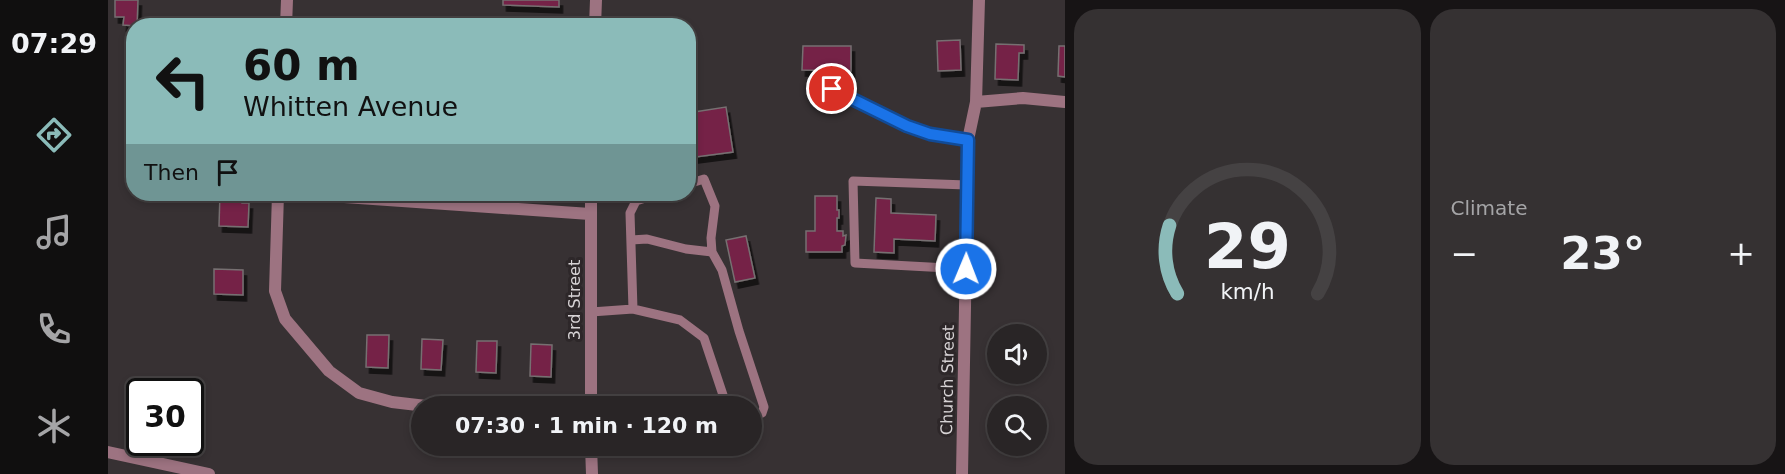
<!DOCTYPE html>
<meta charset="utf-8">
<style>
:root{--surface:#292526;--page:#353132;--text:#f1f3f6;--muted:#a5a5a7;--line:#454243;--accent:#8bbbb9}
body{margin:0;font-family:"DejaVu Sans",sans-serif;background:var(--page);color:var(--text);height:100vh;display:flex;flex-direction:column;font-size:22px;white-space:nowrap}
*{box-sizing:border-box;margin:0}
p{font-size:20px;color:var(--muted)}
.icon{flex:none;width:33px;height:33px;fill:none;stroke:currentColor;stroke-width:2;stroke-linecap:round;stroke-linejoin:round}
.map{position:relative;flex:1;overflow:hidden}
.sheet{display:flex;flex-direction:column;gap:9px;padding:9px;background:#171415;width:720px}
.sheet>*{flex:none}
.hud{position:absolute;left:18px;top:18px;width:570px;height:183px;border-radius:24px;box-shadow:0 3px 9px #0003,0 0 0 2px var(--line);background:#8bbbb9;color:#111;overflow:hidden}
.controls{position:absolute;left:879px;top:324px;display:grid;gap:12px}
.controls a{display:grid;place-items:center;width:60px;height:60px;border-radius:50%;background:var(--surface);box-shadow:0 3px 9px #0003,0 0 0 2px var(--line);font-size:30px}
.speed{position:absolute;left:18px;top:378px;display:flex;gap:12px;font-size:30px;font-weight:700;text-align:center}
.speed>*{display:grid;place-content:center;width:78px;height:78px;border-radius:50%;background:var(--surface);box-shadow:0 3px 9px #0003,0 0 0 2px var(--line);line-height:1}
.speed .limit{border:3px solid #111;border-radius:9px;background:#fff;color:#111}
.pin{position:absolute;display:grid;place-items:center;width:51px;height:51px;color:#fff;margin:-26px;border:3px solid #fff;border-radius:50%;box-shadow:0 2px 6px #0007}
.me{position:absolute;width:66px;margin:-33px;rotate:1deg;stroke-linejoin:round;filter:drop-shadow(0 0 4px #0008)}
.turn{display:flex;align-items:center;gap:21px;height:126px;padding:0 18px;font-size:27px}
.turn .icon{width:78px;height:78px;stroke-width:2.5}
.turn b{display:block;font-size:42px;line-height:51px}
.then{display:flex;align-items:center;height:57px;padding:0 18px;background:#0003;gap:12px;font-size:22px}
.big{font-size:45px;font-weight:800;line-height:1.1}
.sheet .card{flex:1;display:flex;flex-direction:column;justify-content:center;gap:9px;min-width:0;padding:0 21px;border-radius:24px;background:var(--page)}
.sheet .dial{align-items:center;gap:0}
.dial svg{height:156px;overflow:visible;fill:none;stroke:var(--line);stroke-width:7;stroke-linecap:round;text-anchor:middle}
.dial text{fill:var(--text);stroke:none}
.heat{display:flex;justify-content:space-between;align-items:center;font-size:33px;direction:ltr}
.sheet .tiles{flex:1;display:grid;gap:9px;grid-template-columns:repeat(2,1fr)}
.trip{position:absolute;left:303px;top:396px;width:351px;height:60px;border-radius:30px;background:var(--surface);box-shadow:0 3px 9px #0003,0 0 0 2px var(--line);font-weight:800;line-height:60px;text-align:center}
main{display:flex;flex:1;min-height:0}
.menu{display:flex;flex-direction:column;width:108px;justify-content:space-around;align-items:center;background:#100f0f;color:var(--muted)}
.menu .icon{width:42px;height:42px}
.menu .selected{color:var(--accent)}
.menu b{font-size:27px;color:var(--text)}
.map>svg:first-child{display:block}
.building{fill:#742046;stroke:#766f71;stroke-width:1.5;filter:url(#shadow)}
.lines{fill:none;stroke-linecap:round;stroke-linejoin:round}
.service{stroke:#9d7381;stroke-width:9}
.minor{stroke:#9d7381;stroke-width:12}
.tertiary{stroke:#9d7381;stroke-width:12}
.route-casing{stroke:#114b97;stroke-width:15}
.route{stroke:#1a73e8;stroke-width:10}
.labels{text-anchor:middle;stroke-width:6;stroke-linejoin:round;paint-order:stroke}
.street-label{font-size:16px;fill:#d7d3d5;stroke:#2d2729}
</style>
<main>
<nav class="menu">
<b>07:29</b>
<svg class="icon selected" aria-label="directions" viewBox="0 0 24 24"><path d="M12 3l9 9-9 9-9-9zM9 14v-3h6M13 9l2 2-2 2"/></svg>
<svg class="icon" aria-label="music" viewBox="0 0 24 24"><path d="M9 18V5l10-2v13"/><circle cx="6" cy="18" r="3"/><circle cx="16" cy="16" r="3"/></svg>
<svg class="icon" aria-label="phone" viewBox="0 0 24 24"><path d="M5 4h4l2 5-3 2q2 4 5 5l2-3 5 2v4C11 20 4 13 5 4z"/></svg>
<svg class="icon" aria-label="climate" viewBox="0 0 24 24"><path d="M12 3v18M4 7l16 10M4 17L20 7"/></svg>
</nav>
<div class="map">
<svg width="957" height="474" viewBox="0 0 957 474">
<defs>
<filter id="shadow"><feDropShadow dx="3.5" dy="6" stdDeviation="0" flood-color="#0009"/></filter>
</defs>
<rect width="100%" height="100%" fill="#373133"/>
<!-- building -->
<path class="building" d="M7,0H30L29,26L15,25L16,17H7Z
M395,0H451V7L395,5Z
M852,40L853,70L830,71L829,41Z
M888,44L916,45V53H911L910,80L887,79Z
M695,46H743V71L694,70Z
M951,46H957V77L950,76Z
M618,107L625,152L580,158V113Z
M112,194H134V203H141L140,227L111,226Z
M707,196H729V210H731V218H729V231H735V236L738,235L737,245L734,246V252H698V231H707Z
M768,198L783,199V213L828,215L827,241L786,239V253L766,252Z
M638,236L647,278L627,282L618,240Z
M106,269L135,270V295L106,294Z
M259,335H281L280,368L258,367Z
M314,339L335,340L333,370L313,369Z
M369,341H389L388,373L368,372Z
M423,344L444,345L443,377L422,376Z"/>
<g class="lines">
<!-- service -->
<path class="service" d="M580,184L596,179L607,206L603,238L604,252L614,270L631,331L656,407L654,413L644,419
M523,240L539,239L578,249L604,252
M858,269L747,263L745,181L859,185
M525,309L522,213L528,201L550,194
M483,312L525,309L572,320L596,338L617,401L622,406"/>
<!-- minor -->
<path class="minor" d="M178,26L179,0
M487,26L488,0
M724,89L799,126L822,134L860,140
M868,102L915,98L957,102
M170,194L167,291L177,319L221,371L251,393L284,402L318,406
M193,194L482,214
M483,194V406
M483,446L484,474
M854,474L860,140L868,102L871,0"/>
<!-- tertiary -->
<path class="tertiary" d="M0,452L101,474"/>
</g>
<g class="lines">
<defs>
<path id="route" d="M724,89L799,126L822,134L860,140L858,269"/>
</defs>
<!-- route casing -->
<use href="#route" class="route-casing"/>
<!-- route -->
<use href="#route" class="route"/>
</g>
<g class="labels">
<!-- street labels -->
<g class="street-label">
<text transform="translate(466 300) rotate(-90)" y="6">3rd Street</text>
<text transform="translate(839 380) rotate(-89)" y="6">Church Street</text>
</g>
</g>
</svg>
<div class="controls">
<a><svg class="icon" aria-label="sound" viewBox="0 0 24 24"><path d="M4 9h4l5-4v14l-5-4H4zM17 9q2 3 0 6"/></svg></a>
<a><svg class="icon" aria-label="search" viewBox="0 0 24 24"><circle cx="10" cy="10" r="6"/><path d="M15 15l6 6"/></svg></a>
</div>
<div class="speed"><div class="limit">30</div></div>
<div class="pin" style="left:724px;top:89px;background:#d93025"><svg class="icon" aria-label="arrive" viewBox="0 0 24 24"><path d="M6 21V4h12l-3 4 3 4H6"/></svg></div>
<svg class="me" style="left:858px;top:269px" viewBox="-20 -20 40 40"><circle r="17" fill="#1a73e8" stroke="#fff" stroke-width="3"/><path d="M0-11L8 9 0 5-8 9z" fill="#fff"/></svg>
<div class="trip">07:30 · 1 min · 120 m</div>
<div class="hud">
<div class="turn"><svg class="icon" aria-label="left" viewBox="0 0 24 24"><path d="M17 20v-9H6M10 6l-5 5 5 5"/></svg><div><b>60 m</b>Whitten Avenue</div></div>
<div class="then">Then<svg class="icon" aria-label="arrive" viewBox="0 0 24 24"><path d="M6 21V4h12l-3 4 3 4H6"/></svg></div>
</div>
</div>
<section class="sheet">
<div class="tiles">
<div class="card dial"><svg viewBox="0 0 100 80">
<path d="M14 69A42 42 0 1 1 86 69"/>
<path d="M14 69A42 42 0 0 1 10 34" stroke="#8bbbb9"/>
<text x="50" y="56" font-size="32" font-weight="700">29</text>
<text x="50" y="72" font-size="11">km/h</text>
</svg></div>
<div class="card"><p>Climate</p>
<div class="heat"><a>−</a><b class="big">23°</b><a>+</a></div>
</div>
</div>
</section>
</main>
